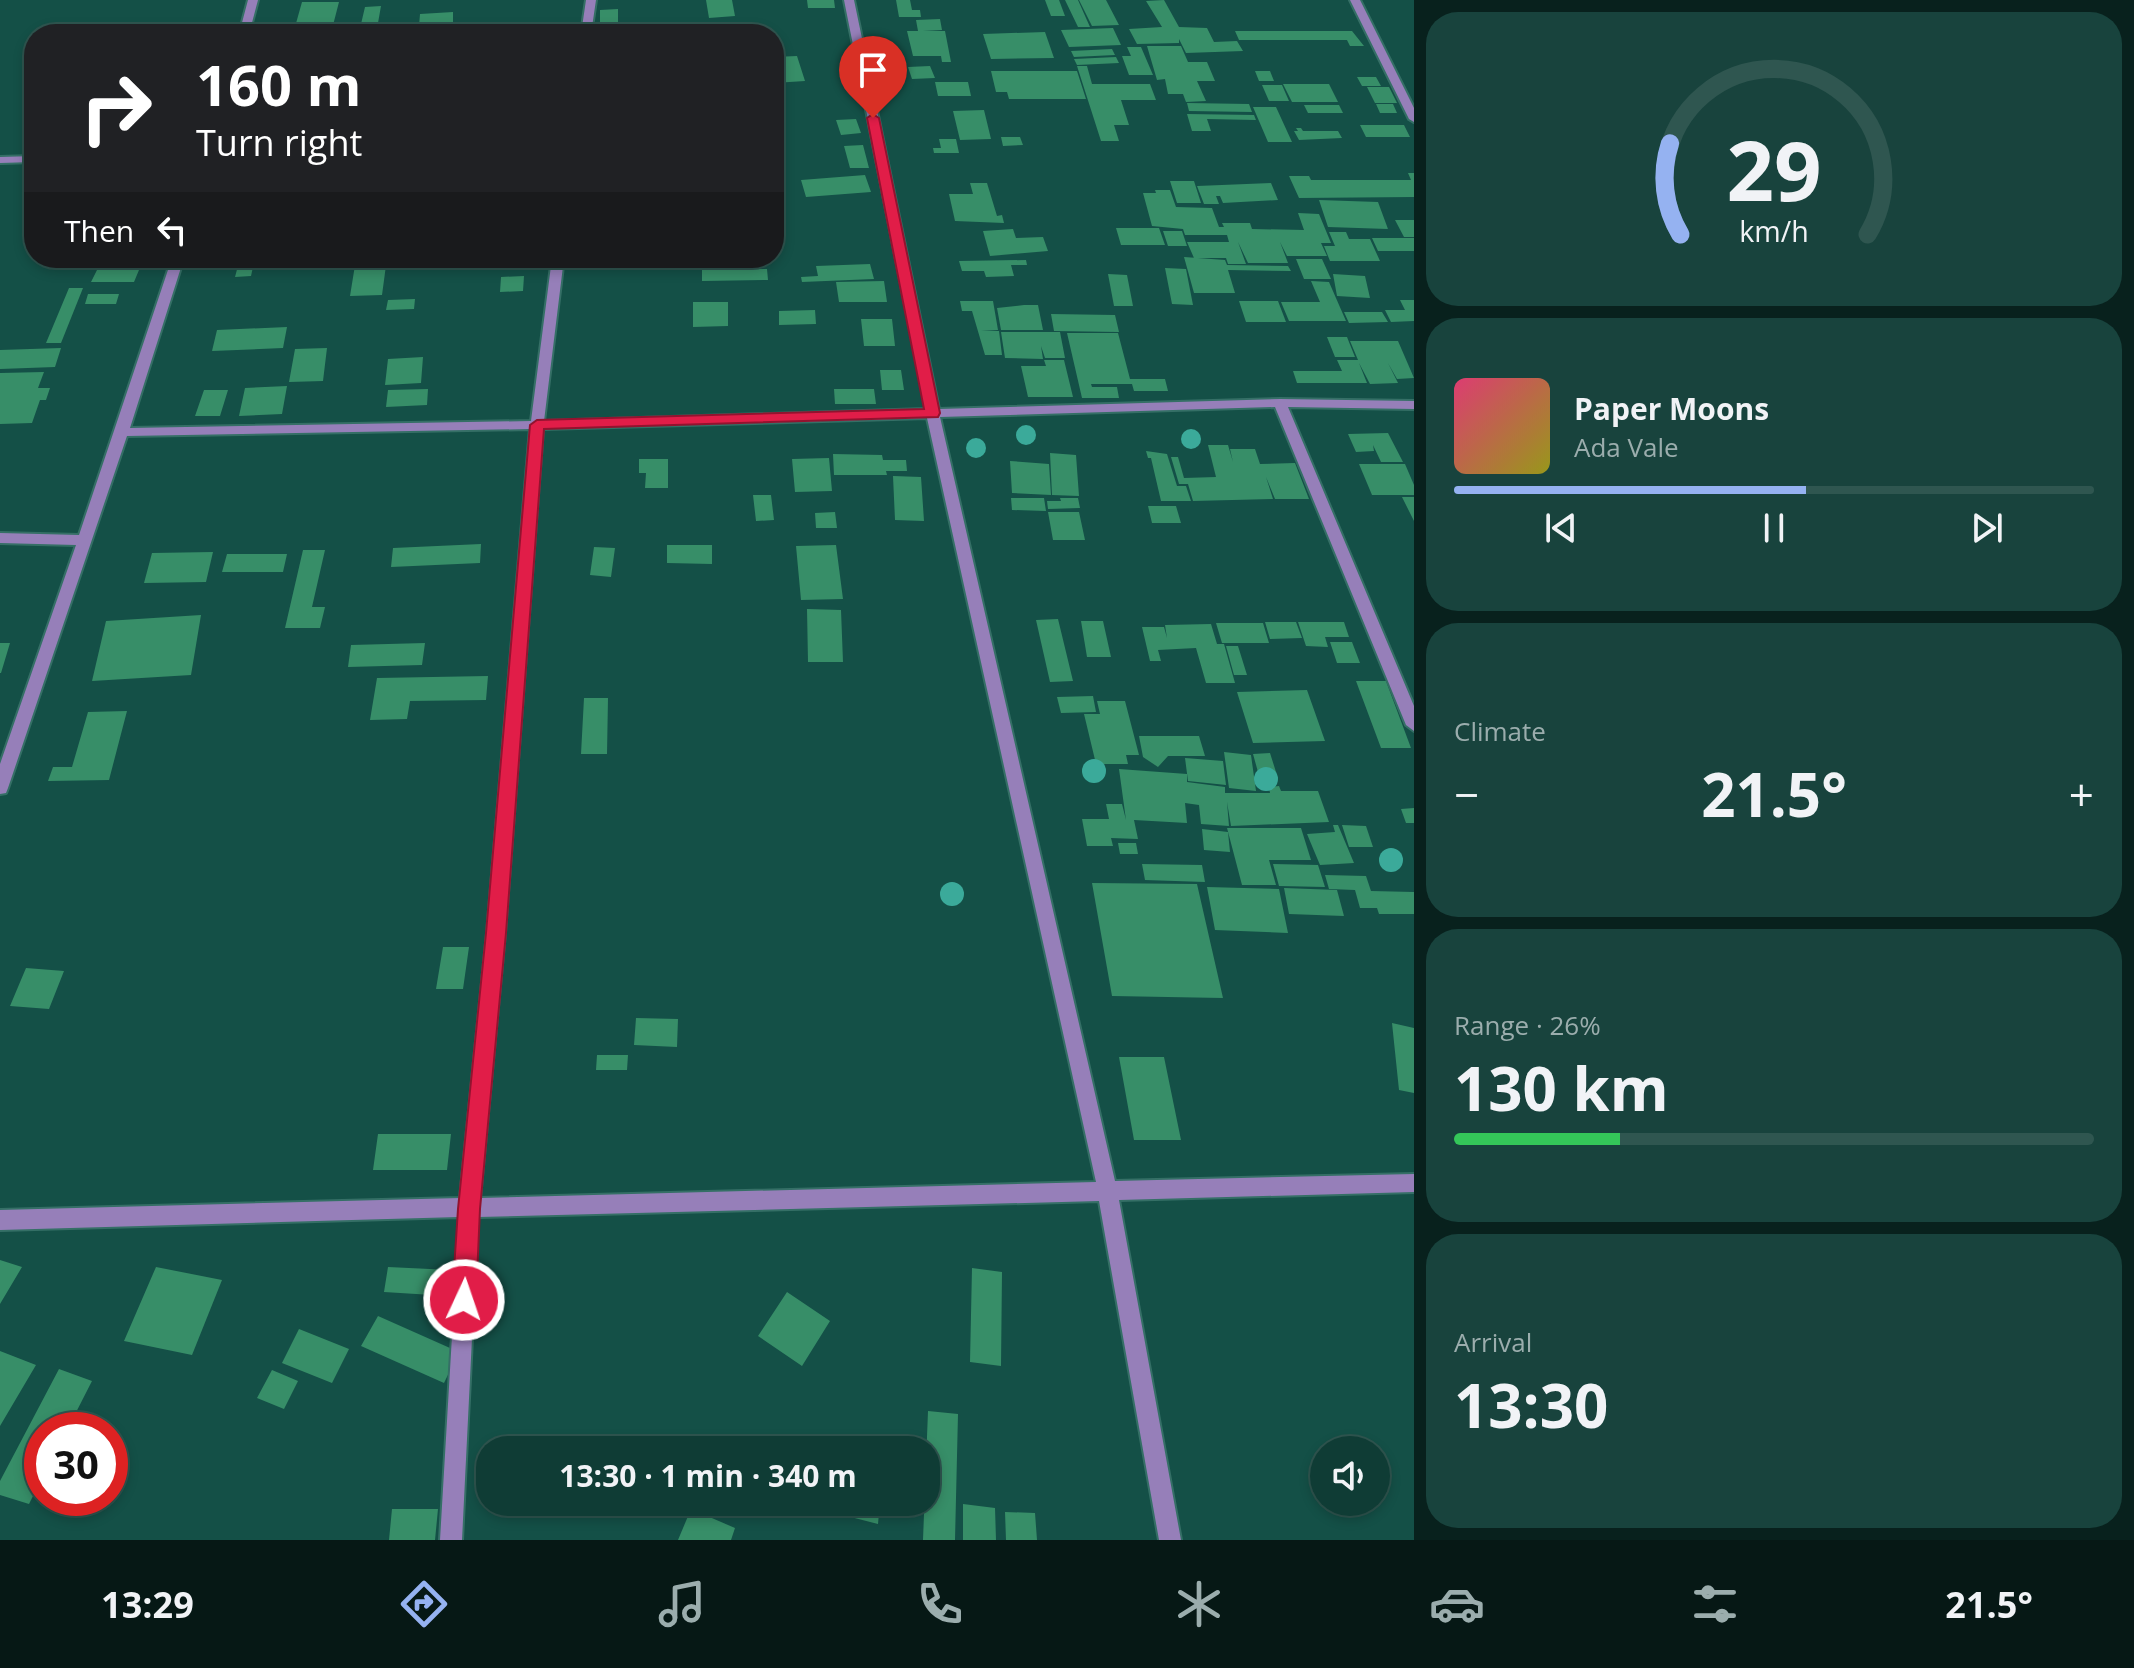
<!DOCTYPE html>
<meta charset="utf-8">
<style>
:root{--surface:#0f3c35;--page:#18433d;--text:#f1f3f6;--muted:#9badad;--line:#2f5650;--accent:#95b2f1}
body{margin:0;font-family:"Open Sans",sans-serif;background:var(--page);color:var(--text);height:100vh;display:flex;flex-direction:column;font-size:30px;white-space:nowrap}
*{box-sizing:border-box;margin:0}
p{font-size:26px;color:var(--muted)}
.icon{flex:none;width:44px;height:44px;fill:none;stroke:currentColor;stroke-width:2;stroke-linecap:round;stroke-linejoin:round}
.map{position:relative;flex:1;overflow:hidden}
.side{display:flex;flex-direction:column;gap:12px;padding:12px;background:#08211d;width:720px}
.side>*{flex:none}
.hud{position:absolute;left:24px;top:24px;width:760px;height:244px;border-radius:32px;box-shadow:0 4px 12px #0003,0 0 0 2px var(--line);background:#202124;color:#fff;overflow:hidden}
.fabs{position:absolute;left:1310px;top:1436px;display:grid;gap:16px}
.fabs a{display:grid;place-items:center;width:80px;height:80px;border-radius:50%;background:var(--surface);box-shadow:0 4px 12px #0003,0 0 0 2px var(--line);font-size:40px}
.speed{position:absolute;left:24px;top:1412px;display:flex;gap:16px;font-size:40px;font-weight:700;text-align:center}
.speed>*{display:grid;place-content:center;width:104px;height:104px;border-radius:50%;background:var(--surface);box-shadow:0 4px 12px #0003,0 0 0 2px var(--line);line-height:1}
.speed .limit{border:12px solid #d22;background:#fff;color:#111}
.pin{position:absolute;display:grid;place-items:center;width:68px;height:68px;color:#fff;margin:-82px -34px;border-radius:50% 50% 50% 0;rotate:-45deg;box-shadow:0 0 8px #0007}
.pin .icon{rotate:45deg}
.me{position:absolute;width:88px;margin:-44px;rotate:3deg;stroke-linejoin:round;filter:drop-shadow(0 0 6px #0008)}
.turn{display:flex;align-items:center;gap:28px;height:168px;padding:0 40px;font-size:36px}
.turn .icon{width:104px;height:104px;stroke-width:2.5}
.turn b{display:block;font-size:56px;line-height:68px}
.then{display:flex;align-items:center;height:76px;padding:0 40px;background:#0003;gap:16px;font-size:30px}
.big{font-size:60px;font-weight:700;line-height:1.1}
.side .card{flex:1;display:flex;flex-direction:column;justify-content:center;gap:12px;min-width:0;padding:0 28px;border-radius:32px;background:var(--page)}
.side .dial{align-items:center;gap:0}
.dial svg{height:208px;overflow:visible;fill:none;stroke:var(--line);stroke-width:7;stroke-linecap:round;text-anchor:middle}
.dial text{fill:var(--text);stroke:none}
.song{display:flex;align-items:center;gap:24px}
.cover{width:96px;height:96px;border-radius:12px;background:linear-gradient(135deg,hsl(340 70% 55%),hsl(60 70% 35%))}
.played{height:8px;border-radius:4px;background:linear-gradient(90deg,var(--accent) 55%,var(--line) 55%)}
.keys{display:flex;justify-content:space-around;direction:ltr}
.heat{display:flex;justify-content:space-between;align-items:center;font-size:44px;direction:ltr}
.charge{height:12px;border-radius:6px;background:linear-gradient(90deg,#34c759 26%,var(--line) 0)}
.trip{position:absolute;left:476px;top:1436px;width:464px;height:80px;border-radius:32px;background:var(--surface);box-shadow:0 4px 12px #0003,0 0 0 2px var(--line);font-weight:700;line-height:80px;text-align:center}
.tab-bar{display:flex;height:128px;justify-content:space-around;align-items:center;background:#061815;color:var(--muted)}
.tab-bar .icon{width:56px;height:56px}
.tab-bar .active{color:var(--accent)}
.tab-bar b{font-size:36px;color:var(--text)}
main{display:flex;flex:1;min-height:0}
.map>svg:first-child{display:block}
.building{fill:#378e68}
.lines{fill:none;stroke-linecap:round;stroke-linejoin:round}
.street-casing{stroke:#356f66;stroke-width:4}
.street{fill:#967fb9;fill-rule:evenodd}
.tree{fill:#3baa9a}
.route{fill:#e11d48;stroke:#92132f;stroke-width:2}
</style>
<main>
<div class="map">
<svg width="1414" height="1540" viewBox="0 0 1414 1540">
<rect width="100%" height="100%" fill="#145047"/>
<!-- building -->
<path class="building" d="M706,0H732L735,16L709,18Z
M807,0H834L835,8H808Z
M896,0H910L912,10H920L921,17H899Z
M1045,0H1059L1065,16H1051Z
M1065,0H1078L1090,27H1078Z
M1079,0H1106L1119,25L1092,26Z
M1164,0L1179,27L1207,28L1214,42L1237,41L1243,51L1186,53L1179,39V43L1137,44L1129,29L1162,27L1146,1Z
M302,2H339L331,33L293,34Z
M381,6L378,23L361,24L365,7Z
M618,9V34H600V10Z
M453,12V25L419,26L420,14Z
M940,19L942,30L923,31H945L951,62H942L941,56H913L907,31H918L916,20Z
M1113,28L1121,45L1069,47L1061,30Z
M1235,31H1352L1364,46H1350L1347,40H1239Z
M1045,32L1054,58L991,59L983,34Z
M1147,46H1181L1188,62H1207L1215,81H1197L1206,101L1186,102L1183,94H1168L1165,79L1157,80Z
M1127,47H1141L1153,75H1129L1122,56H1131Z
M1112,49L1115,55L1074,57L1071,51Z
M797,56L805,81L774,83V57Z
M1116,57L1119,63L1077,65L1074,59Z
M930,66L935,78L912,79L908,67Z
M1077,66H1087L1092,84H1150L1156,100H1121L1129,125H1114L1119,141H1101Z
M991,71H1077L1086,99H1009L1007,92H996Z
M1255,71H1270L1274,81H1259Z
M1357,77H1376L1381,86H1362Z
M935,82H968L971,96H938Z
M1283,84H1329L1338,102H1292Z
M1262,85H1282L1289,101H1269Z
M1367,87H1389L1397,103H1375Z
M1187,103L1249,104L1252,112L1189,111Z
M1376,104H1393L1397,113H1380Z
M1304,105H1339L1343,113H1308Z
M1253,107H1276L1292,142H1268Z
M984,110L991,139L960,140L953,111Z
M1187,114L1254,115L1256,120L1207,119L1211,131H1192Z
M856,119L861,133L841,135L836,120Z
M1360,125H1404L1410,137H1366Z
M1296,128H1301L1303,131H1338L1342,138L1299,140L1294,131H1298Z
M1001,137H1020L1023,145L1003,146Z
M939,139H956L959,153H934L933,148H941Z
M863,145L869,168H850L844,146Z
M1408,173H1414V197L1299,198L1289,176H1309L1311,180H1411Z
M865,175L871,192L806,197L801,180Z
M1170,181H1194L1201,203H1177Z
M970,183H987L997,216L1002,215L1004,223L955,221L949,194H973Z
M1271,183L1278,200L1223,203L1220,196H1216L1219,204H1204L1197,186Z
M1155,190H1170L1176,207L1212,208L1219,227H1224L1222,223H1250L1252,229L1304,230L1298,213L1319,214L1331,243H1321L1327,256H1287L1280,242L1288,263H1248L1238,242L1246,264H1228L1226,258H1194L1187,242H1229L1227,235H1185L1183,229L1152,226L1143,193H1156Z
M1319,200L1378,202L1388,229L1328,227Z
M1395,220H1414V237H1404Z
M1116,228H1159L1165,245H1121Z
M1013,229L1016,238L1043,237L1048,251L990,256L983,231Z
M1163,231H1182L1187,246H1168Z
M1329,232H1346L1349,239H1370L1380,261H1330L1324,246H1335Z
M1372,238H1414V251H1378Z
M1184,257L1225,260L1227,265L1288,266L1291,271L1228,270L1235,293H1194Z
M102,258H139L136,265H99Z
M240,258H255L251,276L235,277Z
M261,258H301L300,262L260,264Z
M387,258L382,295L350,296L356,259Z
M690,258H734L735,263L693,268Z
M1296,259H1322L1331,279H1304Z
M1026,260L1027,265H1011L1014,276L986,277L984,271H962L959,261Z
M870,264L874,279L802,282L801,277L818,276L816,266Z
M1165,268L1186,269L1193,305L1172,304Z
M767,269L768,280L702,281V270Z
M97,270H139L134,282H91Z
M1108,274L1127,275L1133,306H1114Z
M1333,274L1365,276L1370,298L1337,296Z
M524,276L523,291L500,292L501,277Z
M884,281L887,302H839L836,282Z
M1311,281L1329,282L1346,321H1289L1281,302H1320Z
M69,288H83L61,343H46Z
M88,294H119L116,304H85Z
M415,299L414,309L386,310L388,300Z
M1400,300H1414V321L1391,322L1385,310H1405Z
M960,301H993L998,330L981,331H999L1002,355H985L972,311H962Z
M1239,301H1278L1286,322H1246Z
M693,302H728V326L693,327Z
M1024,305H1038L1043,330H1001L997,308Z
M815,310L816,324L779,325V311Z
M1344,312H1382L1388,322L1349,323Z
M1051,314L1115,315L1119,332L1054,331Z
M861,319H892L895,346H864Z
M287,327L283,348L212,351L217,330Z
M1001,332H1060L1065,358H1045L1041,346L1043,359L1005,358Z
M1067,333H1118L1130,379H1165L1168,391H1134L1132,384H1091L1092,387H1117L1119,398H1082Z
M1327,337H1347L1355,357H1335Z
M1350,341H1398L1414,378L1397,379L1388,363L1398,383L1370,384L1359,363L1367,383H1297L1293,371H1342L1337,360H1358Z
M61,348L55,367L0,369V350Z
M327,348L323,381L289,382L295,349Z
M423,357L421,383L385,385L388,359Z
M1044,360H1064L1073,397H1028L1021,366H1046Z
M880,370H901L904,390H882Z
M44,372L38,388H50L46,400H40L32,423L0,424V373Z
M287,386L282,414L239,416L245,388Z
M428,389L427,405L386,407L388,390Z
M834,389H874L876,404H835Z
M204,390H228L220,416H195Z
M1388,433L1403,462H1381L1373,445L1374,451L1356,452L1348,434Z
M1208,445H1228L1233,462L1230,449H1255L1260,464L1295,463L1309,499H1275L1266,477L1273,499L1193,501L1188,484H1179L1171,457H1178L1184,478L1216,477Z
M1146,451L1167,454L1177,486H1186L1191,501H1161L1151,458H1148Z
M1050,453L1076,455L1079,496L1052,495Z
M833,454L882,455L883,460H906L907,471H886L887,475H834Z
M829,458L832,491L795,492L792,459Z
M639,459H668V488H645L646,473H639Z
M1010,461L1049,464L1051,495L1012,493Z
M1359,464H1405L1414,485V495H1372Z
M893,476L921,477L924,521L895,520Z
M753,495H771L774,520L756,521Z
M1402,497H1414V521Z
M1011,498H1044L1046,511L1012,510Z
M1060,498H1078L1080,508L1048,509L1047,501H1061Z
M1148,506H1176L1181,523H1152Z
M835,512L837,528H816L815,513Z
M1048,512H1079L1085,540H1053Z
M481,544L480,563L391,567L393,548Z
M667,545H712V564L667,563Z
M836,545L843,599L801,600L796,546Z
M594,547L615,548L611,577L590,575Z
M303,550H325L312,607H325L320,628H285Z
M213,552L206,582L144,583L152,553Z
M227,554H287L283,572H222Z
M807,609L841,610L843,662H808Z
M201,615L191,675L92,681L106,621Z
M1058,619L1073,681L1050,682L1036,620Z
M1081,621H1103L1111,657H1087Z
M1265,622H1296L1302,638L1270,639Z
M1298,622H1344L1349,637H1325L1328,647L1306,646Z
M1216,623H1263L1269,643H1222Z
M1211,624L1217,644H1224L1235,683H1206L1196,648L1158,650L1161,661H1150L1142,627H1164L1167,638L1165,625Z
M1330,642H1352L1360,663H1337Z
M0,643H10L1,673H0Z
M425,643L422,665L348,667L351,645Z
M1226,646H1238L1247,675H1234Z
M488,676L486,700L410,701L407,719L370,720L377,678Z
M1356,681H1386L1411,748H1381Z
M1307,690L1325,741L1253,743L1237,692Z
M1093,696L1096,712L1061,713L1057,697Z
M584,698H608L607,754H581Z
M1097,701H1125L1139,755H1126L1128,764H1096L1084,714H1100Z
M127,711L109,780L48,781L53,767H72L88,712Z
M1139,736H1199L1205,756H1168L1158,767L1143,757Z
M1224,752L1251,755L1256,791L1229,788Z
M1270,753L1276,772H1258L1253,754Z
M1185,758L1223,761L1226,785L1188,781Z
M1119,769L1187,774V782L1225,787V793H1270L1269,787L1279,786L1281,791H1318L1329,822L1231,826L1227,802L1229,826L1201,824L1199,805L1185,803L1187,823L1134,820L1138,839L1111,838L1113,846H1087L1082,819H1109L1106,804H1122L1126,820Z
M1414,808V823H1406L1401,809Z
M1333,825H1338L1354,863L1320,865L1307,834L1335,832Z
M1342,825L1366,826L1373,847H1349Z
M1227,828H1301L1311,860H1269L1276,885H1242Z
M1202,829L1228,832L1230,852L1204,850Z
M1118,843H1136L1138,854H1120Z
M1142,864L1202,865L1205,882L1145,880Z
M1273,864L1318,865L1325,887L1279,886Z
M1325,875L1366,876L1371,891L1414,892V914H1379L1377,908H1360L1355,890L1329,889Z
M1092,883L1197,884L1223,998L1112,996Z
M1207,887L1279,889L1288,933L1215,930Z
M1284,888L1337,890L1344,916L1289,914Z
M443,947H469L463,989H436Z
M26,968L64,971L49,1009L10,1006Z
M636,1018L678,1019L677,1047L634,1045Z
M1392,1023L1414,1028V1093L1399,1090Z
M597,1055H628L627,1070H596Z
M1119,1057H1164L1181,1140H1134Z
M378,1134H451L447,1170H373Z
M0,1260L22,1267L0,1304Z
M156,1267L222,1280L192,1355L124,1341Z
M388,1267L451,1270L448,1296L384,1292Z
M972,1268L1002,1272L1001,1366L970,1362Z
M787,1292L830,1321L802,1366L758,1336Z
M378,1316L459,1352L444,1383L361,1346Z
M299,1329L349,1349L332,1383L282,1363Z
M0,1351L36,1365L0,1426Z
M59,1369L92,1381L67,1430H42V1478L29,1504L0,1495V1481Z
M272,1370L298,1381L284,1409L257,1398Z
M928,1411L958,1414L955,1540H923Z
M792,1502H880L878,1524Z
M963,1504L995,1508L996,1540H963Z
M392,1509H438L435,1540H389Z
M691,1509L735,1528L731,1540H678Z
M1005,1512L1035,1513L1037,1540H1006Z"/>
<g class="lines">
<defs>
<path id="street" d="M248,0H258L249,34H239Z
M586,0H596L591,34H581Z
M844,0H854L939,409L1280,399L1414,401V409L1288,407L1414,706V731L1406,725L1275,407L940,417L1115,1181L1414,1174V1192L1119,1200L1181,1540H1159L1099,1201L478,1217L462,1540H440L459,1217L0,1230V1210L460,1198L487,933L530,429L127,436L8,788L6,793L0,794V764L76,545L0,543V533L79,535L172,258H184L130,428L531,421L552,258H564L544,421L926,409ZM927,418L1096,1182L480,1198L505,933L543,429Z
M1350,0H1360L1414,108V122L1409,119Z
M34,156V162L0,163V157Z"/>
</defs>
<!-- street casing -->
<use href="#street" class="street-casing"/>
<!-- street -->
<use href="#street" class="street"/>
</g>
<!-- trees -->
<g class="tree">
<circle cx="1026" cy="435" r="10"/>
<circle cx="1191" cy="439" r="10"/>
<circle cx="976" cy="448" r="10"/>
<circle cx="1094" cy="771" r="12"/>
<circle cx="1266" cy="779" r="12"/>
<circle cx="1391" cy="860" r="12"/>
<circle cx="952" cy="894" r="12"/>
</g>
<!-- route -->
<path class="route" d="M873,114L879,118L940,413L938,417L544,429L506,933L480,1209L476,1300L472,1308L464,1311L456,1308L452,1300L458,1209L486,933L530,425L537,420L924,409L867,118Z"/>
</svg>
<div class="fabs">
<a><svg class="icon" aria-label="sound" viewBox="0 0 24 24"><path d="M4 9h4l5-4v14l-5-4H4zM17 9q2 3 0 6"/></svg></a>
</div>
<div class="speed"><div class="limit">30</div></div>
<div class="pin" style="left:873px;top:118px;background:#d93025"><svg class="icon" aria-label="arrive" viewBox="0 0 24 24"><path d="M6 21V4h12l-3 4 3 4H6"/></svg></div>
<svg class="me" style="left:464px;top:1300px" viewBox="-20 -20 40 40"><circle r="17" fill="#e11d48" stroke="#fff" stroke-width="3"/><path d="M0-11L8 9 0 5-8 9z" fill="#fff"/></svg>
<div class="trip">13:30 · 1 min · 340 m</div>
<div class="hud">
<div class="turn"><svg class="icon" aria-label="right" viewBox="0 0 24 24"><path d="M7 20v-9h11M14 6l5 5-5 5"/></svg><div><b>160 m</b>Turn right</div></div>
<div class="then">Then<svg class="icon" aria-label="left" viewBox="0 0 24 24"><path d="M17 20v-9H6M10 6l-5 5 5 5"/></svg></div>
</div>
</div>
<section class="side">
<div class="card dial"><svg viewBox="0 0 100 80">
<path d="M14 69A42 42 0 1 1 86 69"/>
<path d="M14 69A42 42 0 0 1 10 34" stroke="#95b2f1"/>
<text x="50" y="56" font-size="32" font-weight="700">29</text>
<text x="50" y="72" font-size="11">km/h</text>
</svg></div>
<div class="card">
<div class="song"><i class="cover"></i><div><b>Paper Moons</b><p>Ada Vale</p></div></div>
<div class="played"></div>
<div class="keys"><svg class="icon" aria-label="previous" viewBox="0 0 24 24"><path d="M18 5L8 12l10 7zM5 5v14"/></svg><svg class="icon" aria-label="pause" viewBox="0 0 24 24"><path d="M8 5v14M16 5v14"/></svg><svg class="icon" aria-label="next" viewBox="0 0 24 24"><path d="M6 5l10 7-10 7zM19 5v14"/></svg></div>
</div>
<div class="card"><p>Climate</p>
<div class="heat"><a>−</a><b class="big">21.5°</b><a>+</a></div>
</div>
<div class="card"><p>Range · 26%</p><b class="big">130 km</b><div class="charge"></div></div>
<div class="card"><p>Arrival</p><b class="big">13:30</b></div>
</section>
</main>
<nav class="tab-bar">
<b>13:29</b>
<svg class="icon active" aria-label="directions" viewBox="0 0 24 24"><path d="M12 3l9 9-9 9-9-9zM9 14v-3h6M13 9l2 2-2 2"/></svg>
<svg class="icon" aria-label="music" viewBox="0 0 24 24"><path d="M9 18V5l10-2v13"/><circle cx="6" cy="18" r="3"/><circle cx="16" cy="16" r="3"/></svg>
<svg class="icon" aria-label="phone" viewBox="0 0 24 24"><path d="M5 4h4l2 5-3 2q2 4 5 5l2-3 5 2v4C11 20 4 13 5 4z"/></svg>
<svg class="icon" aria-label="climate" viewBox="0 0 24 24"><path d="M12 3v18M4 7l16 10M4 17L20 7"/></svg>
<svg class="icon" aria-label="car" viewBox="0 0 24 24"><path d="M5 17H2v-5l4-1 3-4h7l3 4 3 1v5h-3M9 17h6M6 11h13"/><circle cx="7" cy="17" r="2"/><circle cx="17" cy="17" r="2"/></svg>
<svg class="icon" aria-label="filters" viewBox="0 0 24 24"><path d="M4 7h16M4 17h16"/><circle cx="9" cy="7" r="2"/><circle cx="15" cy="17" r="2"/></svg>
<b>21.5°</b>
</nav>
